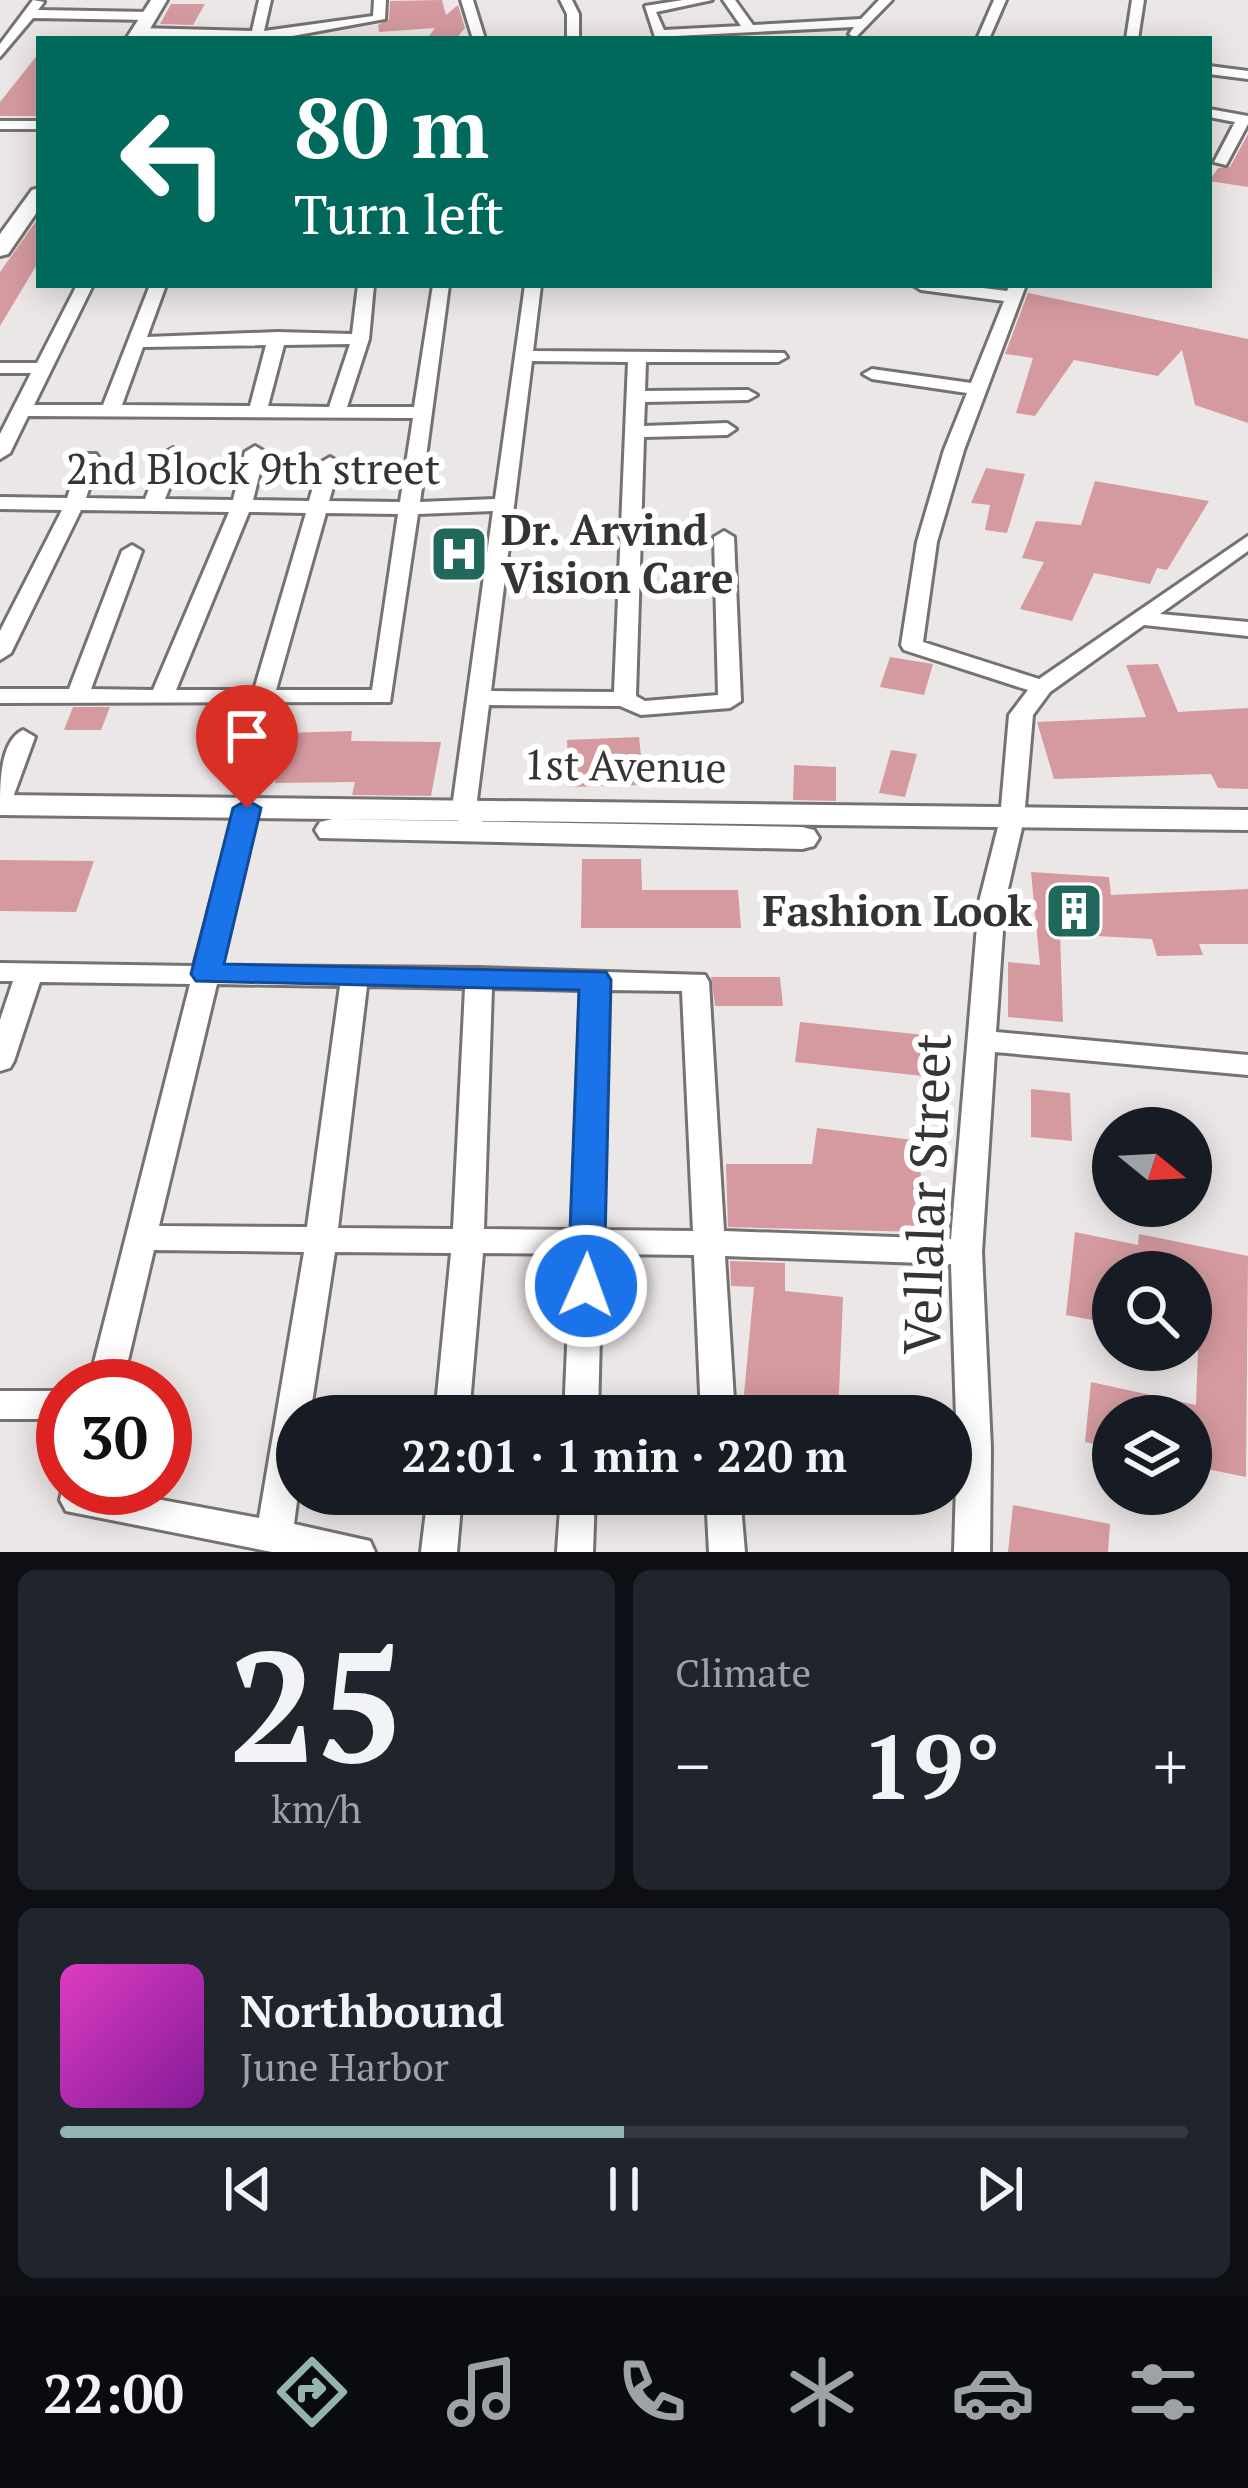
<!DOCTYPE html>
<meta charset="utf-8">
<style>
:root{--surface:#171b24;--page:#20242c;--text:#f1f3f6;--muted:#9ea1a6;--line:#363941;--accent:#93b4b1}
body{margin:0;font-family:"PT Serif",serif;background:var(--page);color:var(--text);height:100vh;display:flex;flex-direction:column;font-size:45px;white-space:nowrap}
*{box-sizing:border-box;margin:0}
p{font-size:39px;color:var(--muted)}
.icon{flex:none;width:66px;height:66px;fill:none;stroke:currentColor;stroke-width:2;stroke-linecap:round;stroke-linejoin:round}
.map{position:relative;height:1552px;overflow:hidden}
.panel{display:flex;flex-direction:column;gap:18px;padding:18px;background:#0d0f14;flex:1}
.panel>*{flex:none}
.banner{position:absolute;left:36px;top:36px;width:1176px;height:252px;border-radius:0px;box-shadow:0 6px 30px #0003;background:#00695c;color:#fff;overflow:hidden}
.needle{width:78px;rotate:108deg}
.fabs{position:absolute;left:1092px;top:1107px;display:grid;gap:24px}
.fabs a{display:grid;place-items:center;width:120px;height:120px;border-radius:50%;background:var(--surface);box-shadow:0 6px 30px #0003;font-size:60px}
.speed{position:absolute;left:36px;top:1359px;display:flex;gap:24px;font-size:60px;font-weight:700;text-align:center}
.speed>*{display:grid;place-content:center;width:156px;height:156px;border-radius:50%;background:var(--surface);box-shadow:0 6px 30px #0003;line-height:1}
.speed .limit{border:18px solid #d22;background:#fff;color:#111}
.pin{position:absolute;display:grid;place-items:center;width:102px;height:102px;color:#fff;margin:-123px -51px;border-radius:50% 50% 50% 0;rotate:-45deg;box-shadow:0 0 12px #0007}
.pin .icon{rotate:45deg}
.me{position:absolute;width:132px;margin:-66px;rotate:2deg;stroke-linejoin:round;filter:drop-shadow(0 0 9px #0008)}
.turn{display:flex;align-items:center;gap:42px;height:252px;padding:0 60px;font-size:54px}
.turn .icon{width:156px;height:156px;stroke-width:2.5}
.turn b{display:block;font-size:84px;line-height:102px}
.big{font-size:90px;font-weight:800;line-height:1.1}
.panel .tile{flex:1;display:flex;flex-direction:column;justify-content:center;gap:18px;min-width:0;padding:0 42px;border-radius:18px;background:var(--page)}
.panel .dial{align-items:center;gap:0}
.dial b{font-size:156px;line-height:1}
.song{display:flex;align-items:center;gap:36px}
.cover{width:144px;height:144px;border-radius:18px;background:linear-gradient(135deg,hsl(310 70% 55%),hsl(290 70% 35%))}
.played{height:12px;border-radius:6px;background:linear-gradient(90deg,var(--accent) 50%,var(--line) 50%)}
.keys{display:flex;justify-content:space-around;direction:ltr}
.heat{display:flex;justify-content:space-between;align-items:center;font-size:66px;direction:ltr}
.panel .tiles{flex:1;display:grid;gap:18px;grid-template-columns:1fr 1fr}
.tile:last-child{grid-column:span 2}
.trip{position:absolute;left:276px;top:1395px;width:696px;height:120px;border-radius:60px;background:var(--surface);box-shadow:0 6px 30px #0003;font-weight:800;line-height:120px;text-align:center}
.tabs{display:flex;height:192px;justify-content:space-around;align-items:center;background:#090b0e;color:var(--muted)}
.tabs .icon{width:84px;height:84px}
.tabs .current{color:var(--accent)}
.tabs b{font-size:54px;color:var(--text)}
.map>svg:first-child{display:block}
.building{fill:#d49a9f}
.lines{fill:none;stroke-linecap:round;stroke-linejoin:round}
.minor-casing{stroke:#777272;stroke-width:6}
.secondary-casing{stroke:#777272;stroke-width:6}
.minor{fill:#fff;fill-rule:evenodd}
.secondary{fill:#fff;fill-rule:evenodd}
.route{fill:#1a73e8;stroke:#114b97;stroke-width:3}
.labels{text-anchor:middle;stroke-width:12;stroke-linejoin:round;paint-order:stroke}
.street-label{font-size:42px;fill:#353333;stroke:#fff}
.poi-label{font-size:42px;font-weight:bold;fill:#353333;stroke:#fff;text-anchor:start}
.near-street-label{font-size:51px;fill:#353333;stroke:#fff}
</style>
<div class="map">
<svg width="1248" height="1552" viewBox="0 0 1248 1552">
<rect width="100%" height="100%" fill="#ece7e7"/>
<!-- building -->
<path class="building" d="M442,0L446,15L458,5L465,28L456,39H427L435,28L379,32L378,25L389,19L390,1Z
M171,4H205L193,25L160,24Z
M39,53V116H0V102Z
M1248,134V187L1209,181L1218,168L1230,167Z
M39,217V261L0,326V272Z
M1028,293L1248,339V423L1195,405L1182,350L1158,376L1074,360L1035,416L1016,413L1033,358L1005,354Z
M986,468L1025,474L1007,533L985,530L990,505L971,503Z
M1095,481L1209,501L1167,570L1157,568L1150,584L1094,573L1072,621L1020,609L1044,562L1022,558L1036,521L1081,525Z
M444,540L484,541L481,568H438Z
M890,657L933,664L924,695L880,687Z
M1158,664L1178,712L1248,708V789L1218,788L1211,774L1054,779L1037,722L1146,717L1126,665Z
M73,707H110L101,730H64Z
M352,731L351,741L441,742L431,796L352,795L355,782L275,783L284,733Z
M639,737L644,785L569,787L567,740Z
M891,750L917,754L905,797L879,793Z
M794,765L836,767V801L793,800Z
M582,859H641L642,890H738L741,928H581Z
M0,860L94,861L76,912L0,911Z
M1031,872L1109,877L1111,895L1248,889V944H1199L1203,955L1157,956L1152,939L1060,934L1063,1022L1008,1017V962L1040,965Z
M711,977H780L783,1006H715Z
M800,1022L934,1036L932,1077L795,1062Z
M1031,1089L1070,1093L1072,1141L1031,1137Z
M817,1128L921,1141L920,1232L728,1227L726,1164H812Z
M1075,1232L1138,1245L1139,1234L1248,1256L1246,1477L1192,1466L1195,1416H1113V1448L1085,1442L1091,1382L1196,1405L1198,1350L1191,1348V1272H1113V1324L1066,1315Z
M730,1261L785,1263V1291L843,1297L838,1416H742L754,1287L731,1286Z
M1013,1505L1110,1524L1108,1552H1008Z"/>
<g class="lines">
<defs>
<path id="minor" d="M33,0L44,2L38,10L149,12L155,16L149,20L33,18L0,57V44Z
M259,0H271L264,31L373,16L374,0H386L385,19L276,39L139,36L133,32L139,28L252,31Z
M461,0H473L485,39H473Z
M560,0H572L579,14V39H567V14Z
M683,0H712L656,12L664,30L741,26L723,0H735L753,25L861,19L879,0H892L855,38L849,34L854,27L655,37L645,6Z
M994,0H1006L989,39H977Z
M1132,0H1144L1138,39H1126Z
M1209,66L1248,71V79L1209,74Z
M1209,109L1248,116V124L1226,165L1214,162L1235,122L1209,117Z
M0,121H39V129H0Z
M77,285H93L34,405H103L150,285H166L147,337L277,332L352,334L358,285H374L369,339L347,407H414L433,285H449L420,502L495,499L525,285H541L533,351L784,353L787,357L778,362H646L645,391L748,390L757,395L748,400L645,402L644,426L727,423L736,429L727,435L644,437L636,696L645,701L718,695L714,537L724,531L734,537L741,701L730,708L641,715L620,706L489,705L476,808L486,830L474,838L465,835L452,808L493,511L418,514L390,702L0,703V689H69L122,551L132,545L142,551L91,689L153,690L229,512L81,510L11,653L0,660V631L62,510L0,509V497L67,498L82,454H96L99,458L86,498L145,499L163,454L173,448L183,454L165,499L233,500L245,452L255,446L265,452L253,500L309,501L320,463L330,457L340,463L329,501L400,502L413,418L28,416L10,453L0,459V434L31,373H0V363H37ZM350,344L329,407L268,406L284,345ZM266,345L250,406L122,405L143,347ZM532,361L628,362L614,692L491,691ZM249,512L306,513L254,690H176ZM326,513L398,514L372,690H276Z
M913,285H959L1007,291L1010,285H1026L964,450L937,542L923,642L1039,679L1248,536V551L1160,614L1248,622V636L1144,625L1050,692L1033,715L1024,819L1005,902L996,1032L1248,1055V1075L995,1052L982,1252L991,1448L990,1552H954L957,1448L951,1264L725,1256L735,1416H701L694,1255L602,1254L598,1416H564L571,1254L483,1253L469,1416H435L451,1253L335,1252L310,1416H297L298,1494L294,1524L370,1541L375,1552H272L66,1511L60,1500L63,1487L97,1488L259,1518L304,1252L154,1250L122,1386H88L190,984L40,982L14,1061L10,1068L0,1071V1020L13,981H0V963L194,966L237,803L246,800L258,808L221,966L479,968L705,975L709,982L724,1231L951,1239L979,902L1000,819L1009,715L1028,690L904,650L901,645L917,542L944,450L967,393L872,379L863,374L872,369L971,383L1004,301L921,290ZM217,984L340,986L307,1227L159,1226ZM367,986L465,988L453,1229L338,1228ZM492,988L581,990L572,1230L484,1229ZM608,990L682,991L693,1231L602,1230Z
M23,730L35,737L12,800L0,807C0,783 0,741 23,730Z
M0,1391H63V1419H0Z
M428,1494H462L457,1552H421Z
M561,1494H595L593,1552H557Z
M706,1494H740L745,1552H709Z"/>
<path id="secondary" d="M151,0H167L144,39H126Z
M39,188V209L8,254L0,256V234L32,190Z
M0,795L1248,810V830L0,815Z
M332,819L802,827L814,830L819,838L814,846L802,849L320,838L315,830L320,822Z"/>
</defs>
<!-- minor casing -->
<use href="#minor" class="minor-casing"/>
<!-- secondary casing -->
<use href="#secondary" class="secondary-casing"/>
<!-- minor -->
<use href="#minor" class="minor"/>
<!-- secondary -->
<use href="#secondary" class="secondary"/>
</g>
<!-- route -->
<path class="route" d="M247,800L261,808L224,964L606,972L611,980L604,1286L599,1296L586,1300L573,1296L568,1286L579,990L196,981L191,974L233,808Z"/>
<!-- icons -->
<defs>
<symbol id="hospital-square" viewBox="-11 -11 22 22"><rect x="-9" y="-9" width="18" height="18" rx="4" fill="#21685c" stroke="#fff"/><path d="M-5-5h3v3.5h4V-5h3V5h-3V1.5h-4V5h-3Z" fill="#fff"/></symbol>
<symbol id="building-square" viewBox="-11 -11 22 22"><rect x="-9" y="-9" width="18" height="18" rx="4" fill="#21685c" stroke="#fff"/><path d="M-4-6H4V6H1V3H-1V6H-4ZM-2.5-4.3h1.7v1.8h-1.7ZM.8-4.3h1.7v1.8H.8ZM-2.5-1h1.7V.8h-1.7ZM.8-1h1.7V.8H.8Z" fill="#fff"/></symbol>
</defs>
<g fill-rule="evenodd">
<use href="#hospital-square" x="426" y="521" width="66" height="66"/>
<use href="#building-square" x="1041" y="878" width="66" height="66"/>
</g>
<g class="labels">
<!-- street labels -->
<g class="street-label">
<text x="253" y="484">2nd Block 9th street</text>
<text transform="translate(625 766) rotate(1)" y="15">1st Avenue</text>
</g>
<!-- poi labels -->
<g class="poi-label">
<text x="501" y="545">Dr. Arvind<tspan x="501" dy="48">Vision Care</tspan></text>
<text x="1032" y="926" text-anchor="end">Fashion Look</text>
</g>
<!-- near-street labels -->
<g class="near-street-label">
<text transform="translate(927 1194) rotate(-88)" y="18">Vellalar Street</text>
</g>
</g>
</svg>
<div class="fabs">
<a><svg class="needle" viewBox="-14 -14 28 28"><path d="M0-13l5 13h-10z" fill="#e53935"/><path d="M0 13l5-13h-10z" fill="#9ea1a6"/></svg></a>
<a><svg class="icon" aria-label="search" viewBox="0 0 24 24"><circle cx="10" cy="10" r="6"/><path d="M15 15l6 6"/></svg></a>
<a><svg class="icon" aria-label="layers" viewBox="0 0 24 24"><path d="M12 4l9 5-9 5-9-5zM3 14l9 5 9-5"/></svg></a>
</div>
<div class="speed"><div class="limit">30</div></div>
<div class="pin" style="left:247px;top:808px;background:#d93025"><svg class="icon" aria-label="arrive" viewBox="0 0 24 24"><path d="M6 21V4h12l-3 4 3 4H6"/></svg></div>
<svg class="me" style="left:586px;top:1286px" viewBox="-20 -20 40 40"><circle r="17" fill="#1a73e8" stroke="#fff" stroke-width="3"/><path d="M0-11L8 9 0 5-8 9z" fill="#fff"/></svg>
<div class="trip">22:01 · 1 min · 220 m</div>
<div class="banner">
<div class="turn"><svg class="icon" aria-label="left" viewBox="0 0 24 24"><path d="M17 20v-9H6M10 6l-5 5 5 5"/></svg><div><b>80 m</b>Turn left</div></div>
</div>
</div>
<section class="panel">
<div class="tiles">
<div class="tile dial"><b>25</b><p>km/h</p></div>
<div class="tile"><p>Climate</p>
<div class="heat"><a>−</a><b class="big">19°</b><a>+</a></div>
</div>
<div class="tile">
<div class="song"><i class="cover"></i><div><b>Northbound</b><p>June Harbor</p></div></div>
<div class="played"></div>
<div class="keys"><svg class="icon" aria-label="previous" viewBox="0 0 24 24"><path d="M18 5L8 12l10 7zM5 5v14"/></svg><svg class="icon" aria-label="pause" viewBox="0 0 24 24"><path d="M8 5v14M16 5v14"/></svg><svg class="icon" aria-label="next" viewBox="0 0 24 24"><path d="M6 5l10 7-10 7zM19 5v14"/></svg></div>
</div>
</div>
</section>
<nav class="tabs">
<b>22:00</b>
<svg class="icon current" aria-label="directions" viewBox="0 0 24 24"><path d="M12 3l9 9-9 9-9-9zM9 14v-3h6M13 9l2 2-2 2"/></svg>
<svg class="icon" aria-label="music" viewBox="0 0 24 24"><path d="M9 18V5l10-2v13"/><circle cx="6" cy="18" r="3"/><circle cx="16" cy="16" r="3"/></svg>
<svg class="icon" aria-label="phone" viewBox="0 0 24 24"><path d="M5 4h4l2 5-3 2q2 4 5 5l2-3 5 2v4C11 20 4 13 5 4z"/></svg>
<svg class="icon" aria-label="climate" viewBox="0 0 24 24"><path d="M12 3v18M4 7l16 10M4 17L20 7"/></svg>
<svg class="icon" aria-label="car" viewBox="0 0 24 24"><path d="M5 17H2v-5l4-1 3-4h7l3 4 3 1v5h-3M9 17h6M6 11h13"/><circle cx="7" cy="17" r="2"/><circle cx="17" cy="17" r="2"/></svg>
<svg class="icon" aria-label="filters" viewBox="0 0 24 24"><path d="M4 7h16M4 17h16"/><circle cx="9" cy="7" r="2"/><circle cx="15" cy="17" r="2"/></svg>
</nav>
